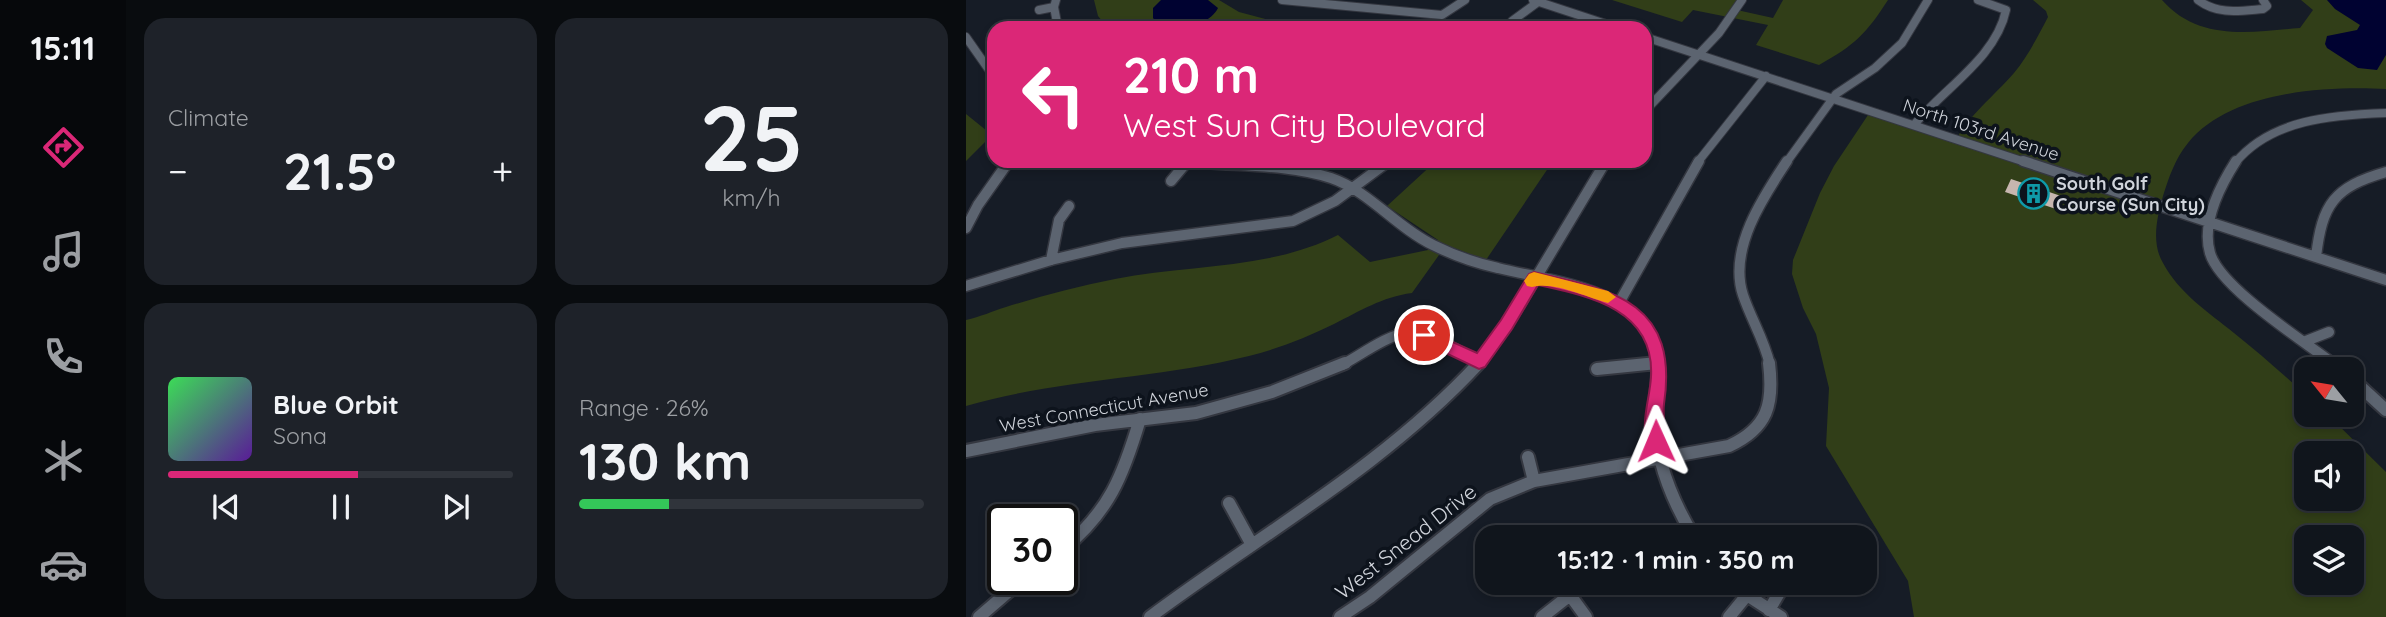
<!DOCTYPE html>
<meta charset="utf-8">
<style>
:root{--surface:#10151c;--page:#1e2229;--text:#f1f3f6;--muted:#9c9fa3;--line:#30343b;--accent:#db2777}
body{margin:0;font-family:Quicksand,sans-serif;background:var(--page);color:var(--text);height:100vh;display:flex;flex-direction:column;font-size:26px;white-space:nowrap}
*{box-sizing:border-box;margin:0}
p{font-size:23px;color:var(--muted)}
.icon{flex:none;width:38px;height:38px;fill:none;stroke:currentColor;stroke-width:2;stroke-linecap:round;stroke-linejoin:round}
.map{position:relative;flex:1;overflow:hidden}
.details{display:flex;flex-direction:column;gap:18px;padding:18px;background:#090c0f;width:840px}
.details>*{flex:none}
.top-card{position:absolute;left:21px;top:21px;width:665px;height:147px;border-radius:21px;box-shadow:0 4px 10px #0003,0 0 0 2px var(--line);background:#db2777;color:#fff;overflow:hidden}
.needle{width:46px;rotate:300deg}
.tools{position:absolute;left:1328px;top:357px;display:grid;gap:14px}
.tools a{display:grid;place-items:center;width:70px;height:70px;border-radius:14px;background:var(--surface);box-shadow:0 4px 10px #0003,0 0 0 2px var(--line);font-size:35px}
.speed{position:absolute;left:21px;top:504px;display:flex;gap:14px;font-size:35px;font-weight:700;text-align:center}
.speed>*{display:grid;place-content:center;width:91px;height:91px;border-radius:50%;background:var(--surface);box-shadow:0 4px 10px #0003,0 0 0 2px var(--line);line-height:1}
.speed .limit{border:4px solid #111;border-radius:10px;background:#fff;color:#111}
.pin{position:absolute;display:grid;place-items:center;width:60px;height:60px;color:#fff;margin:-30px;border:4px solid #fff;border-radius:50%;box-shadow:0 2px 7px #0007}
.me{position:absolute;width:77px;margin:-38px;rotate:359deg;stroke-linejoin:round;filter:drop-shadow(0 0 5px #0008)}
.turn{display:flex;align-items:center;gap:24px;height:147px;padding:0 21px;font-size:32px}
.turn .icon{width:91px;height:91px;stroke-width:2.5}
.turn b{display:block;font-size:49px;line-height:60px}
.big{font-size:52px;font-weight:800;line-height:1.1}
.details .widget{flex:1;display:flex;flex-direction:column;justify-content:center;gap:10px;min-width:0;padding:0 24px;border-radius:21px;background:var(--page)}
.details .dial{align-items:center;gap:0}
.dial b{font-size:91px;line-height:1}
.song{display:flex;align-items:center;gap:21px}
.cover{width:84px;height:84px;border-radius:10px;background:linear-gradient(135deg,hsl(130 70% 55%),hsl(270 70% 35%))}
.played{height:7px;border-radius:4px;background:linear-gradient(90deg,var(--accent) 55%,var(--line) 55%)}
.keys{display:flex;justify-content:space-around;direction:ltr}
.heat{display:flex;justify-content:space-between;align-items:center;font-size:38px;direction:ltr}
.charge{height:10px;border-radius:5px;background:linear-gradient(90deg,#34c759 26%,var(--line) 0)}
.details .tiles{flex:1;display:grid;gap:18px;grid-template-columns:repeat(2,1fr)}
.trip{position:absolute;left:509px;top:525px;width:402px;height:70px;border-radius:21px;background:var(--surface);box-shadow:0 4px 10px #0003,0 0 0 2px var(--line);font-weight:800;line-height:70px;text-align:center}
main{display:flex;flex:1;min-height:0}
.tabs{display:flex;flex-direction:column;width:126px;justify-content:space-around;align-items:center;background:#06080b;color:var(--muted)}
.tabs .icon{width:49px;height:49px}
.tabs .on{color:var(--accent)}
.tabs b{font-size:32px;color:var(--text)}
.map>svg:first-child{display:block}
.green{fill:#313e18;fill-rule:evenodd}
.water{fill:#000231}
.building{fill:#c7b6af}
.lines{fill:none;stroke-linecap:round;stroke-linejoin:round}
.minor-far2-casing{stroke:#343740;stroke-width:10}
.minor-far1-casing{stroke:#343740;stroke-width:13}
.minor-casing{stroke:#343740;stroke-width:16}
.minor-far2{stroke:#5c6470;stroke-width:8}
.minor-far1{stroke:#5c6470;stroke-width:10}
.minor{stroke:#5c6470;stroke-width:12}
.route{fill:#db2777;stroke:#8e194d;stroke-width:2}
.slow{fill:#f59e0b}
.labels{text-anchor:middle;stroke-width:7;stroke-linejoin:round;paint-order:stroke}
.street-label{font-size:18px;fill:#d0d4db;stroke:#0d131c}
.poi-label{font-size:18px;font-weight:bold;fill:#d0d4db;stroke:#0d131c;text-anchor:start}
.near-street-label{font-size:21px;fill:#d0d4db;stroke:#0d131c}
</style>
<main>
<nav class="tabs">
<b>15:11</b>
<svg class="icon on" aria-label="directions" viewBox="0 0 24 24"><path d="M12 3l9 9-9 9-9-9zM9 14v-3h6M13 9l2 2-2 2"/></svg>
<svg class="icon" aria-label="music" viewBox="0 0 24 24"><path d="M9 18V5l10-2v13"/><circle cx="6" cy="18" r="3"/><circle cx="16" cy="16" r="3"/></svg>
<svg class="icon" aria-label="phone" viewBox="0 0 24 24"><path d="M5 4h4l2 5-3 2q2 4 5 5l2-3 5 2v4C11 20 4 13 5 4z"/></svg>
<svg class="icon" aria-label="climate" viewBox="0 0 24 24"><path d="M12 3v18M4 7l16 10M4 17L20 7"/></svg>
<svg class="icon" aria-label="car" viewBox="0 0 24 24"><path d="M5 17H2v-5l4-1 3-4h7l3 4 3 1v5h-3M9 17h6M6 11h13"/><circle cx="7" cy="17" r="2"/><circle cx="17" cy="17" r="2"/></svg>
</nav>
<section class="details">
<div class="tiles">
<div class="widget"><p>Climate</p>
<div class="heat"><a>−</a><b class="big">21.5°</b><a>+</a></div>
</div>
<div class="widget dial"><b>25</b><p>km/h</p></div>
<div class="widget">
<div class="song"><i class="cover"></i><div><b>Blue Orbit</b><p>Sona</p></div></div>
<div class="played"></div>
<div class="keys"><svg class="icon" aria-label="previous" viewBox="0 0 24 24"><path d="M18 5L8 12l10 7zM5 5v14"/></svg><svg class="icon" aria-label="pause" viewBox="0 0 24 24"><path d="M8 5v14M16 5v14"/></svg><svg class="icon" aria-label="next" viewBox="0 0 24 24"><path d="M6 5l10 7-10 7zM19 5v14"/></svg></div>
</div>
<div class="widget"><p>Range · 26%</p><b class="big">130 km</b><div class="charge"></div></div>
</div>
</section>
<div class="map">
<svg width="1420" height="617" viewBox="0 0 1420 617">
<rect width="100%" height="100%" fill="#161c26"/>
<!-- green -->
<path class="green" d="M128,0H253L273,12L307,21L383,28H142L132,16Z
M646,0H776L771,10L807,18L817,0H922C900,34 889,45 853,65L790,45L802,25L727,10L716,22Z
M1067,0H1196C1233,42 1285,32 1334,28L1347,10L1335,0H1420V89C1359,86 1264,91 1222,143C1209,159 1203,177 1197,196C1191,217 1185,243 1197,263C1213,293 1242,312 1268,333C1293,353 1317,374 1340,395V415H1362L1420,472V617H948L942,581L860,446L863,388L850,334L837,308L826,274L827,260L854,193L868,166L902,115L988,143C1002,116 1028,96 1048,73C1062,56 1072,36 1082,17L1080,11ZM1340,453H1386V499H1340ZM1340,537H1386V583H1340Z
M0,114L26,135L0,161Z
M470,161H587L520,260L483,246L473,255L446,293C416,297 394,311 368,324C341,337 312,349 283,356C190,379 92,379 0,406V320C14,317 27,311 40,307C76,296 112,286 149,279C224,264 303,270 372,235L404,262L462,250L472,240L421,206Z"/>
<!-- water -->
<path class="water" d="M195,0H242L252,8C243,27 200,38 187,18V8Z
M1361,0H1420V55L1411,70L1392,68L1361,48L1359,44L1361,36L1391,30L1394,25L1369,9Z"/>
<!-- building -->
<path class="building" d="M1045,179L1095,196L1090,209L1039,192Z"/>
<g class="lines">
<defs>
<path id="minor-far2" d="M90,0L88,7L92,28
M316,0L476,15L499,0
M567,0L652,28
M1232,0C1252,15 1273,11 1297,9L1301,6L1297,0
M73,10L88,7
M546,21L572,2
M0,37L28,77
M679,37L1062,163
M679,111L753,33L776,0
M948,125C978,88 1030,58 1040,10L1012,0
M217,161L229,163
M421,163L423,161
M731,163L800,76
M820,163L870,94L909,68L936,43L962,0
M1269,163C1305,119 1367,115 1420,113"/>
<path id="minor-far1" d="M217,161C266,167 318,163 365,178C403,191 430,227 467,245C487,255 509,263 532,268C591,283 684,288 692,365
M1057,161L1420,280
M1270,161C1254,186 1235,222 1244,253C1254,288 1338,341 1369,365
M205,181L221,162
M0,228L12,205L43,161
M1350,257C1356,204 1368,187 1420,172
M85,260L93,220L103,206
M0,286L85,260L156,243L327,221L369,201L423,161
M653,303L733,161
M1340,341L1363,332
M376,365C393,356 423,334 441,333C466,332 492,352 514,362
M511,365L547,316L640,161
M673,365L693,363
M804,365C798,339 785,319 777,295C762,249 797,197 821,161"/>
<path id="minor" d="M692,363C693,380 689,396 689,413C688,458 705,499 728,537
M1366,363L1374,369
M631,369L691,363
M1386,379L1420,410
M0,451L129,425L230,413L306,392L379,363
M562,457L568,481
M263,503L285,543
M96,550C143,512 157,476 174,419
M769,583L781,595L815,617
M803,610L819,583
M13,617L57,579
M184,617C295,534 418,466 513,363
M374,617L404,597L524,499L568,481L763,446C802,428 808,404 803,363
M576,617L604,595L620,617
M763,617L781,595"/>
</defs>
<!-- minor-far2 casing -->
<use href="#minor-far2" class="minor-far2-casing"/>
<!-- minor-far1 casing -->
<use href="#minor-far1" class="minor-far1-casing"/>
<!-- minor casing -->
<use href="#minor" class="minor-casing"/>
<!-- minor-far2 -->
<use href="#minor-far2" class="minor-far2"/>
<!-- minor-far1 -->
<use href="#minor-far1" class="minor-far1"/>
<!-- minor -->
<use href="#minor" class="minor"/>
</g>
<!-- route -->
<path class="route" d="M568,272C649,290 713,303 698,404C696,418 702,434 696,447L690,449L683,447C673,425 684,399 685,377C689,309 623,296 572,285L546,329L519,367L513,369L452,340L450,335L452,331L458,329L511,353L535,320L563,274Z"/>
<!-- slow -->
<path class="slow" d="M568,272L642,291L650,297L642,303C620,297 588,281 566,287L561,286L558,281L563,274Z"/>
<!-- icons -->
<defs>
<symbol id="building-ring" viewBox="-11 -11 22 22"><circle r="9.5" fill="#0d131c" stroke="#0f9aa8" stroke-width="1.5"/><path d="M-4-6H4V6H1V3H-1V6H-4ZM-2.5-4.3h1.7v1.8h-1.7ZM.8-4.3h1.7v1.8H.8ZM-2.5-1h1.7V.8h-1.7ZM.8-1h1.7V.8H.8Z" fill="#0f9aa8"/></symbol>
</defs>
<g fill-rule="evenodd">
<use href="#building-ring" x="1050" y="176" width="35" height="35"/>
</g>
<g class="labels">
<!-- street labels -->
<g class="street-label">
<text transform="translate(1015 130) rotate(18)" y="6">North 103rd Avenue</text>
<text transform="translate(138 408) rotate(-10)" y="6">West Connecticut Avenue</text>
</g>
<!-- poi labels -->
<g class="poi-label">
<text x="1090" y="190">South Golf<tspan x="1090" dy="21">Course (Sun City)</tspan></text>
</g>
<!-- near-street labels -->
<g class="near-street-label">
<text transform="translate(440 542) rotate(-38)" y="7">West Snead Drive</text>
</g>
</g>
</svg>
<div class="tools">
<a><svg class="needle" viewBox="-14 -14 28 28"><path d="M0-13l5 13h-10z" fill="#e53935"/><path d="M0 13l5-13h-10z" fill="#9c9fa3"/></svg></a>
<a><svg class="icon" aria-label="sound" viewBox="0 0 24 24"><path d="M4 9h4l5-4v14l-5-4H4zM17 9q2 3 0 6"/></svg></a>
<a><svg class="icon" aria-label="layers" viewBox="0 0 24 24"><path d="M12 4l9 5-9 5-9-5zM3 14l9 5 9-5"/></svg></a>
</div>
<div class="speed"><div class="limit">30</div></div>
<div class="pin" style="left:458px;top:335px;background:#d93025"><svg class="icon" aria-label="arrive" viewBox="0 0 24 24"><path d="M6 21V4h12l-3 4 3 4H6"/></svg></div>
<svg class="me" style="left:690px;top:441px" viewBox="-20 -20 40 40"><path d="M0-17L14 15 0 8-14 15z" fill="#db2777" stroke="#fff" stroke-width="4"/></svg>
<div class="trip">15:12 · 1 min · 350 m</div>
<div class="top-card">
<div class="turn"><svg class="icon" aria-label="left" viewBox="0 0 24 24"><path d="M17 20v-9H6M10 6l-5 5 5 5"/></svg><div><b>210 m</b>West Sun City Boulevard</div></div>
</div>
</div>
</main>
